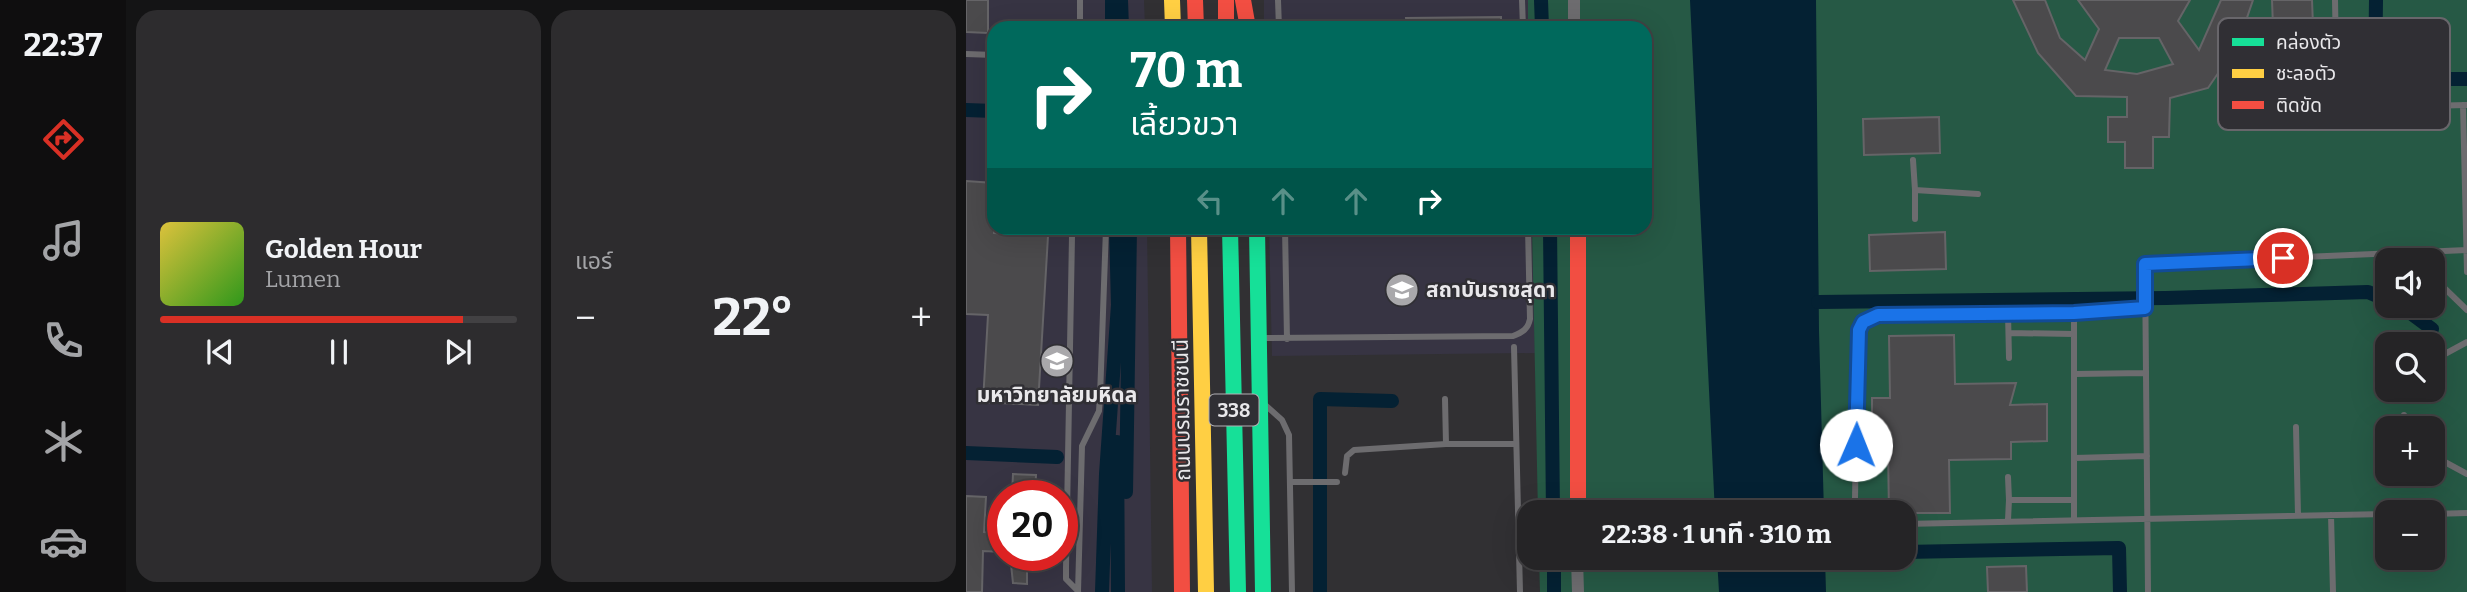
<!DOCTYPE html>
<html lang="th">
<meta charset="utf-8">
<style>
:root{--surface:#252426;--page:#2d2c2e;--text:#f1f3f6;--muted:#a3a4a7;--line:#424143;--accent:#d93025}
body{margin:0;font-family:Bitter,"Noto Sans Thai",serif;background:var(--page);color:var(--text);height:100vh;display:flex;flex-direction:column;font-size:26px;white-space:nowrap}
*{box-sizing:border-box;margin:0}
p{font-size:23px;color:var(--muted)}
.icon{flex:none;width:38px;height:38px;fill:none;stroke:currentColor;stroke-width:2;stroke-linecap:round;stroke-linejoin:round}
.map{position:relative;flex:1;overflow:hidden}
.details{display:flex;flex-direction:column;gap:10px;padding:10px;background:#141415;width:840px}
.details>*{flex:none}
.hud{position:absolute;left:21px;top:21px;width:665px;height:214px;border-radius:21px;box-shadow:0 7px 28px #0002,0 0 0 2px var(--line);background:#00695c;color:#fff;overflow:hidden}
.tools{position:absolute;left:1409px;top:248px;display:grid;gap:14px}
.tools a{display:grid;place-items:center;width:70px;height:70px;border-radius:14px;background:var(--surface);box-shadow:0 7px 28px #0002,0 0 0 2px var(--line);font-size:35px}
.speed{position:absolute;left:21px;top:480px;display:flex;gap:14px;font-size:35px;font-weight:700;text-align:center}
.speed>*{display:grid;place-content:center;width:91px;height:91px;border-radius:50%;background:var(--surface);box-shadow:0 7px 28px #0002,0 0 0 2px var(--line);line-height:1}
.speed .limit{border:10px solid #d22;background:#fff;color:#111}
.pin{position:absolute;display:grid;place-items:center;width:60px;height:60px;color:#fff;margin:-30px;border:4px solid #fff;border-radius:50%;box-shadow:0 2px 7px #0007}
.me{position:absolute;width:77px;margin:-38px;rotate:1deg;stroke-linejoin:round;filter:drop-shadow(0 0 5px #0008)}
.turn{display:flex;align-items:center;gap:24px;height:147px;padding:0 28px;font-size:32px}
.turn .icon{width:91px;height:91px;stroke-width:2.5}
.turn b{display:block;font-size:49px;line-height:60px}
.lanes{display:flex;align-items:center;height:66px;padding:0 28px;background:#0003;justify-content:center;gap:35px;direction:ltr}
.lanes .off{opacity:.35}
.big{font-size:52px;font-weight:700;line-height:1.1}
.details .widget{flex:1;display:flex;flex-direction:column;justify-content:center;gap:10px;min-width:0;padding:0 24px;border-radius:21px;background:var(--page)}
.song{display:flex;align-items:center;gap:21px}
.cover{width:84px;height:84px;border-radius:10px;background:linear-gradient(135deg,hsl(50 70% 55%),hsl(110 70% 35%))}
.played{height:7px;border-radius:4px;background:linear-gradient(90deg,var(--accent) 85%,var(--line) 85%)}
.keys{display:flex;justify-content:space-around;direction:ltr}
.heat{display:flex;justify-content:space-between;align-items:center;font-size:38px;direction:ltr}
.details .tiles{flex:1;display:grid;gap:10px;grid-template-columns:repeat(2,1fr)}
.trip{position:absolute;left:551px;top:500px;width:399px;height:70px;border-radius:21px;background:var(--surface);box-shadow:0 7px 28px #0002,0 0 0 2px var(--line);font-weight:700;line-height:70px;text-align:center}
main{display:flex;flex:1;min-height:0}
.menu{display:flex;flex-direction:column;width:126px;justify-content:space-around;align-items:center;background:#0f0e0f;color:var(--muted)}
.menu .icon{width:49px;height:49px}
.menu .on{color:var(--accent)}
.menu b{font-size:32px;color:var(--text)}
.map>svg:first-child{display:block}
.education{fill:#373443;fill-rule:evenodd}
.green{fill:#265945;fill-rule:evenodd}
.water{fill:#042133}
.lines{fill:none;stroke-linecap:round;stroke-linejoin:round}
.canal{stroke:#042133;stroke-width:14}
.building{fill:#4b4a4c;stroke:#656467;stroke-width:2;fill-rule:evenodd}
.lane{stroke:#6d6c6f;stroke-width:6}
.street{stroke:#6d6c6f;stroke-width:12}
.fast{stroke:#16e098;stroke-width:16}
.slow{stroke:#ffcf43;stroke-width:16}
.jam{stroke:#f24e42;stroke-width:16}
.route-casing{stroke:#114b97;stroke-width:18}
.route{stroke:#1a73e8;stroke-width:12}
.labels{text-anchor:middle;stroke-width:5;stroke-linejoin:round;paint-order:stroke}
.shield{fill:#302f34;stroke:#b2b0b4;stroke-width:2}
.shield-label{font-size:19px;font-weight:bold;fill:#e9e8eb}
.poi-label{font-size:21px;font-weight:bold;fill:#e9e8eb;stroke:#302f34;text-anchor:start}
.street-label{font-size:21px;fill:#e9e8eb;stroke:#302f34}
.key{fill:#302f34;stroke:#68666b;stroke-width:2}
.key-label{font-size:19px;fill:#e9e8eb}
</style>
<main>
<nav class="menu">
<b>22:37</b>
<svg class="icon on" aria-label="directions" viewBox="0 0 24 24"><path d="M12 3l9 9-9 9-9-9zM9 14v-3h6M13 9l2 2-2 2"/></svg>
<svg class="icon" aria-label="music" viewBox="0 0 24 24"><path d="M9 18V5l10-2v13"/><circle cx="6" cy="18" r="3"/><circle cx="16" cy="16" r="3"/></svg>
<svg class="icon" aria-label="phone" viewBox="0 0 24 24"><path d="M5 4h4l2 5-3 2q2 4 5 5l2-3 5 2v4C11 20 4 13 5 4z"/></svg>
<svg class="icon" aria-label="climate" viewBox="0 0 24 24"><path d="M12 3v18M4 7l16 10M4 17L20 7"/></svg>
<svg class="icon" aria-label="car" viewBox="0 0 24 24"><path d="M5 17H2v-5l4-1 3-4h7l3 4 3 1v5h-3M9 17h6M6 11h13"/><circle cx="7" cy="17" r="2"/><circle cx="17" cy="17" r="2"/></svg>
</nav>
<section class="details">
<div class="tiles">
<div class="widget">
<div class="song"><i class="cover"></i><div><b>Golden Hour</b><p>Lumen</p></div></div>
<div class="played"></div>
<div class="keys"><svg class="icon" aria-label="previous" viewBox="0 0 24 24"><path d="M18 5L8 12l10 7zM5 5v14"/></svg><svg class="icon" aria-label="pause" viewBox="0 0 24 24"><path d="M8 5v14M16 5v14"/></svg><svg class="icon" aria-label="next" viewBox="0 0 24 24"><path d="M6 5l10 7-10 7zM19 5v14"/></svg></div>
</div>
<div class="widget"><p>แอร์</p>
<div class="heat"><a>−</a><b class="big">22°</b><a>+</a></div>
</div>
</div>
</section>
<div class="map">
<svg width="1501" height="592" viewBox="0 0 1501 592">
<rect width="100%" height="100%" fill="#313033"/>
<!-- education -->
<path class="education" d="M0,0H178L179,28H28V228H181L186,592H0ZM37,495H96V555H37Z
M298,0H562V28H298Z
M303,228H566L569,353L306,356Z"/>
<!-- green -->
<path class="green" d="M562,0H1501V592H574L573,558H938V513H572L566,228H679V28H562ZM1421,261H1466V306H1421ZM1421,345H1466V390H1421ZM1421,429H1466V474H1421ZM1421,513H1466V558H1421Z"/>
<!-- water -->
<path class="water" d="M724,0H850L853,331L858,513H749Z
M751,558H859L860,592H753Z"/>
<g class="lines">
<!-- canal -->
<path class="canal" d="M146,0V28
M155,0L156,28
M575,0L576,28
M1410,0L1409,79H1501
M0,110L28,111
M584,228L587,513
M852,302L1200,298L1402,292L1421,300
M1435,306L1466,329
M151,442L152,592
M0,453L91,457
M160,492L164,228
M938,552L1153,548L1154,592
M588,558V592
M136,592L140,474L152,305L150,228
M354,592V399L426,401"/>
</g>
<!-- building -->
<path class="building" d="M0,0H22V33L0,32Z
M1047,0H1079L1094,38L1119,60L1133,29L1112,0H1224L1212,21L1233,50L1255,0H1287L1272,44L1242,88L1204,98L1203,137H1187V168H1159V142H1142V117H1161V97L1110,96L1072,53ZM1153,38H1193L1207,64L1171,74L1139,70Z
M1306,0H1346L1348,51L1308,53Z
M535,17V28H441L440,18Z
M973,117L974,153L898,155L897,119Z
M0,181L28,183V233L82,236L72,405L17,402L22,315L0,314Z
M979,232L980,269L904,271L903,235Z
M988,335L989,384L1050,383L1044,405L1081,404V441L1045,442V459L983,460L984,513H923L922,450L906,451V398H924L923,336Z
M47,474L70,475L69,495H46Z
M0,496L20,497L18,532L37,533V552L17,551L16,592H0Z
M44,555H66L65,570H61V584L47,583Z
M1060,566L1061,592H1022L1021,567Z"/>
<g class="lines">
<!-- lane -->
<path class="lane" d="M312,0L313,28
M556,0L557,28
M1369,0L1371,108L1501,105
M114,28V0
M0,54L28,55
M1497,105L1501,272
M947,160L949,190L1012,194
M949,190V219
M319,228L321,339
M106,236L100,568V579L112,591
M1429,254L1443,261
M1466,276L1501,310
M1042,313L1043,358
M1043,333L1108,334
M295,338L547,336C557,332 562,329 564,319L562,228
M548,347L554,592
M1466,361L1501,342
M1108,374L1180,373
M479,399L480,444H550
M1437,400L1438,390
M298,404L316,420L323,435L326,592
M1438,415L1439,429
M1330,427L1332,515
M1466,455L1501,474
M1108,458L1181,456
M379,473L381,456L388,450L480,444
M1042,477L1043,500
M325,482H371
M893,513L889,498L892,338L897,322L912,315L1108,313L1179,308
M1466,514L1501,513
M1365,515L1367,592
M1042,520L1043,500H1108
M1108,520V313
M938,524L1421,514
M112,592L116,446L133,411L134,397L140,228
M1182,592L1179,264L1501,250"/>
<!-- street -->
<path class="street" d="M608,0V28
M611,558L612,592"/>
<!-- fast -->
<path class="fast" d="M264,228L272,592
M291,228L297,592"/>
<!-- slow -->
<path class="slow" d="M206,0L207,28
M233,228L240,592"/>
<!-- jam -->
<path class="jam" d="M229,0L230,28
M260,0V28
M277,0L282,28
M212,228L216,592
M612,228V513"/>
</g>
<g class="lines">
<defs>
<path id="route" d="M890,445L893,330L897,322L912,315L1108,313L1179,308V264L1317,258"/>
</defs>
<!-- route casing -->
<use href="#route" class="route-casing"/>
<!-- route -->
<use href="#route" class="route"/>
</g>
<!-- icons -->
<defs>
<symbol id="university-disc" viewBox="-11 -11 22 22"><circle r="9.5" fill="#a9a8ab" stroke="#302f34"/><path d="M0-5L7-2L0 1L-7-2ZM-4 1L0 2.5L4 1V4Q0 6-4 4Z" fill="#fff"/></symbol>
</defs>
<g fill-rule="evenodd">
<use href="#university-disc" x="417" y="271" width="38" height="38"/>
<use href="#university-disc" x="72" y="342" width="38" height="38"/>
</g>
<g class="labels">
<!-- shield labels -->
<rect class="shield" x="243.5" y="394.5" width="49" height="31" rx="5"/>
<g class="shield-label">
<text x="268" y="417">338</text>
</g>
<!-- poi labels -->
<g class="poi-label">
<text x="460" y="297">สถาบันราชสุดา</text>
<text x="91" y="402" text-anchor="middle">มหาวิทยาลัยมหิดล</text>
</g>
<!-- street labels -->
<g class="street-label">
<text transform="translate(216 410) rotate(-91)" y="7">ถนนบรมราชชนนี</text>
</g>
</g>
<!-- legend -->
<rect x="1252" y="18" width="232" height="112" rx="10" class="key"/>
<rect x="1266" y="38" width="32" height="8" fill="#16e098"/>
<rect x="1266" y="69" width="32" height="9" fill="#ffcf43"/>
<rect x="1266" y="101" width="32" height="8" fill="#f24e42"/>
<g class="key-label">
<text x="1310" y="49">คล่องตัว</text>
<text x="1310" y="80">ชะลอตัว</text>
<text x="1310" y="112">ติดขัด</text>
</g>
</svg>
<div class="tools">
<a><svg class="icon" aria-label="sound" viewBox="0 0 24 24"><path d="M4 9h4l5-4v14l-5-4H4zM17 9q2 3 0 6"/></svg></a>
<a><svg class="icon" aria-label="search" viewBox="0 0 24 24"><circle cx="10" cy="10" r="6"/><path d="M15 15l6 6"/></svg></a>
<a>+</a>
<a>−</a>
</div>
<div class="speed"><div class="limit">20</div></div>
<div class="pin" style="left:1317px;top:258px;background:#d93025"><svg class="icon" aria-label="arrive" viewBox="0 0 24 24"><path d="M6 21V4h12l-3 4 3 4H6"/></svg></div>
<svg class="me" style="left:890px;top:445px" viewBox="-20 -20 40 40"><circle r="19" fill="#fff"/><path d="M0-13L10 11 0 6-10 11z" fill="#1a73e8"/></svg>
<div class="trip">22:38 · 1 นาที · 310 m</div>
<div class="hud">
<div class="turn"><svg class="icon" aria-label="right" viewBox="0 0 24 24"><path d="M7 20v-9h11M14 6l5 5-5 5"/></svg><div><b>70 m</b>เลี้ยวขวา</div></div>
<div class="lanes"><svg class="icon off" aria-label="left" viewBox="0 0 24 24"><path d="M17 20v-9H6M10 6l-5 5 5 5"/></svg><svg class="icon off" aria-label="ahead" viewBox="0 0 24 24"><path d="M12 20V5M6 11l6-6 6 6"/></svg><svg class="icon off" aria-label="ahead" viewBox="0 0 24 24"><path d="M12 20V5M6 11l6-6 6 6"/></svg><svg class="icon" aria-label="right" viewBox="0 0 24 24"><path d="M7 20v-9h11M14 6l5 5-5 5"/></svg></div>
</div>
</div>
</main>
